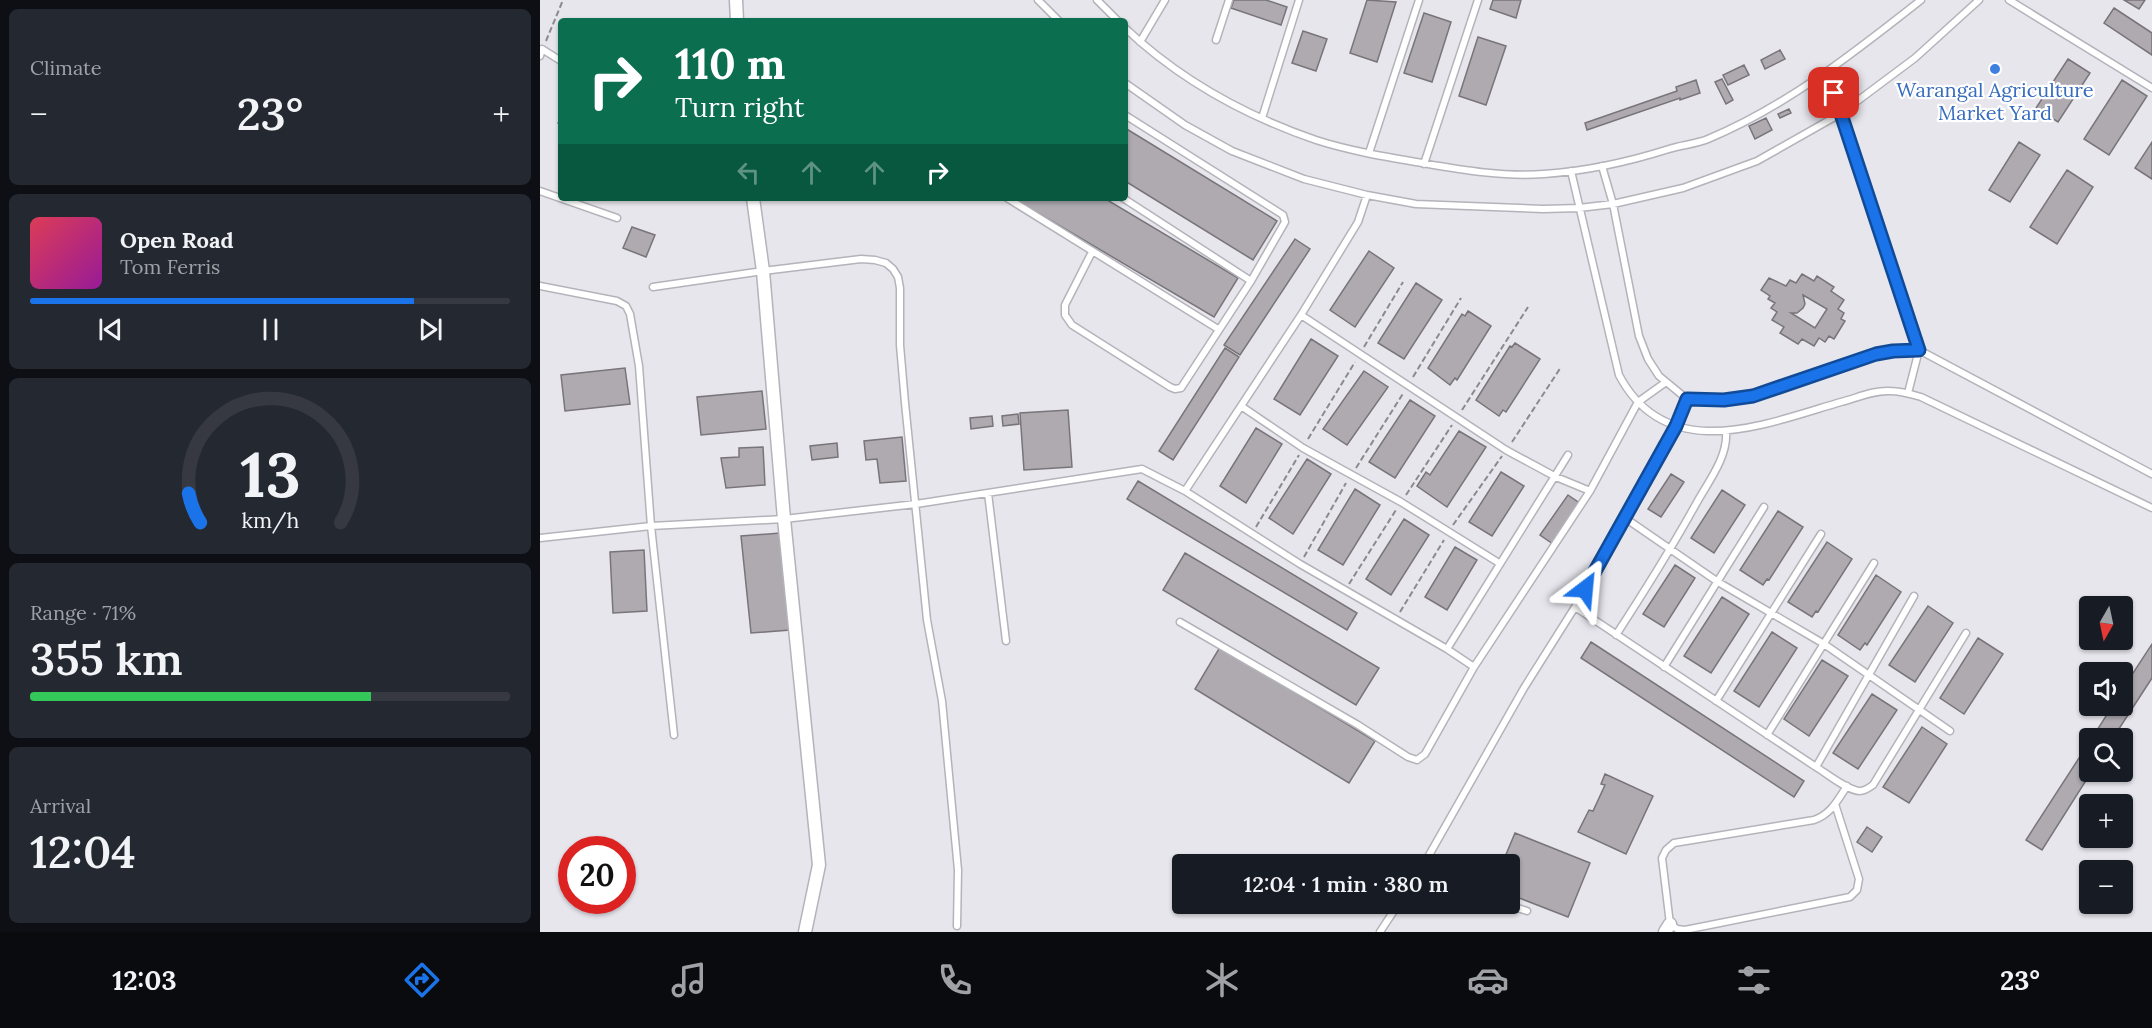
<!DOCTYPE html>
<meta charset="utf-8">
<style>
:root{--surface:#171b24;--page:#242831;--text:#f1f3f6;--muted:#9ea1a6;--line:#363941;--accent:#1a73e8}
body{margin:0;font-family:Lora,serif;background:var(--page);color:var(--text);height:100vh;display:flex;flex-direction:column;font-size:22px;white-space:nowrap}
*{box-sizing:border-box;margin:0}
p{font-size:20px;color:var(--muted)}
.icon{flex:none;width:33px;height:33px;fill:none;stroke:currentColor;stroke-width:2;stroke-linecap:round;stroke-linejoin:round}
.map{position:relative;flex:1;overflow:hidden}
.sheet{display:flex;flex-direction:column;gap:9px;padding:9px;background:#0d0f14;width:540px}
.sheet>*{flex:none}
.top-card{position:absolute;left:18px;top:18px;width:570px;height:183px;border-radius:6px;box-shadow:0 2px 4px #0004;background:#0b6e4f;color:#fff;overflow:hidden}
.needle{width:39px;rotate:189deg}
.controls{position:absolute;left:1539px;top:596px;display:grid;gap:12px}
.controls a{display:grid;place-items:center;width:54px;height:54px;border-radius:6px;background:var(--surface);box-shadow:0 2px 4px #0004;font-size:30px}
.speed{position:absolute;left:18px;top:836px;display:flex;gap:12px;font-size:30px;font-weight:700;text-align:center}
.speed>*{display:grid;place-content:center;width:78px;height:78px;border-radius:50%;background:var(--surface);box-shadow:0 2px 4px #0004;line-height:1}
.speed .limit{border:9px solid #d22;background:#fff;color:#111}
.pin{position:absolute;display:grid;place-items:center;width:51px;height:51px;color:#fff;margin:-26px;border-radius:12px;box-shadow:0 3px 9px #0006}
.me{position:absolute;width:66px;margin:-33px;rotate:29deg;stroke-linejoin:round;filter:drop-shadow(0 0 4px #0008)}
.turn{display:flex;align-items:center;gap:21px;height:126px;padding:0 18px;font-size:27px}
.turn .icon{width:78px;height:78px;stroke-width:2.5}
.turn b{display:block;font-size:42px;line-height:51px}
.lanes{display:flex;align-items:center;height:57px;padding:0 18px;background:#0003;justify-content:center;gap:30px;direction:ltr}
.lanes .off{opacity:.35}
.big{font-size:45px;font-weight:600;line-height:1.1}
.sheet .card{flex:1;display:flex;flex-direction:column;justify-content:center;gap:9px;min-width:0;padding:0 21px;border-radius:9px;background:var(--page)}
.sheet .dial{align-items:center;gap:0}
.dial svg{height:156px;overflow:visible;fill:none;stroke:var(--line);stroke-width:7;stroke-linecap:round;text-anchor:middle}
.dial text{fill:var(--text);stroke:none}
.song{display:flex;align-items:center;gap:18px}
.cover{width:72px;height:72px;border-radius:9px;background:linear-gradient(135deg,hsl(350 70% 55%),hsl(300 70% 35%))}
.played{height:6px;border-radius:3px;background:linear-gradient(90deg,var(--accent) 80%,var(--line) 80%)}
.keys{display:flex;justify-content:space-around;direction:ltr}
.heat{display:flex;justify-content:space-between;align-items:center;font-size:33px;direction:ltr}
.charge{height:9px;border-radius:4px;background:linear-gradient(90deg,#34c759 71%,var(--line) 0)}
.trip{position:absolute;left:632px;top:854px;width:348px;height:60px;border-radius:6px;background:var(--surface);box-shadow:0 2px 4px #0004;font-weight:600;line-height:60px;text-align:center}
.menu{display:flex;height:96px;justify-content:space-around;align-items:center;background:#090b0e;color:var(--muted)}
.menu .icon{width:42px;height:42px}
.menu .active{color:var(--accent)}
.menu b{font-size:27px;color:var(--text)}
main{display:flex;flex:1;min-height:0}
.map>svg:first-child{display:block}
.building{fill:#aeaab0;stroke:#787479;stroke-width:1.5;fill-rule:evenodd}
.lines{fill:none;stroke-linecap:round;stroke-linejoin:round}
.lane-casing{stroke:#b4b3ba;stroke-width:9}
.street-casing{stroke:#b4b3ba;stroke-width:15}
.path{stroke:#8a8a8f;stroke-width:2;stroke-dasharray:6 3;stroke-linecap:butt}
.lane{stroke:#fff;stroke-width:6}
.street{stroke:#fff;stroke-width:12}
.route-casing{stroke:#114b97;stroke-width:15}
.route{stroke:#1a73e8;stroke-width:10}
.shop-dot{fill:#3f7fe0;stroke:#fff;stroke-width:2}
.labels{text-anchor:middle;stroke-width:4.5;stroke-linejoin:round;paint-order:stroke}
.shop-label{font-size:20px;fill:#366cbe;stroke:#fff}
</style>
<main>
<section class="sheet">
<div class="card"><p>Climate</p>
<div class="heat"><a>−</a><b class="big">23°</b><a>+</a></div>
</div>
<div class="card">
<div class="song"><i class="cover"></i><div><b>Open Road</b><p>Tom Ferris</p></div></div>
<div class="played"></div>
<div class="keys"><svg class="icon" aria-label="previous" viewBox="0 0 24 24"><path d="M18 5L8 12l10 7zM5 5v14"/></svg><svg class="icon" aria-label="pause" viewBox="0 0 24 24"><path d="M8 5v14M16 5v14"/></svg><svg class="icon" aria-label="next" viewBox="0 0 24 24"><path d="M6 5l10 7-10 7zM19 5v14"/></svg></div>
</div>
<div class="card dial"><svg viewBox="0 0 100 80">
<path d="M14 69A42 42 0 1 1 86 69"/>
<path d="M14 69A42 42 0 0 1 8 54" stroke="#1a73e8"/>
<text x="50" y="56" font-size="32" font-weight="700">13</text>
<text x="50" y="72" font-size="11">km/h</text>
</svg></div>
<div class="card"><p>Range · 71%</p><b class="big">355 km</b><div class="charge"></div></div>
<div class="card"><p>Arrival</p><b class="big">12:04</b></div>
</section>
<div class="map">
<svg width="1612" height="932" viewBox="0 0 1612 932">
<rect width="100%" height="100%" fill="#e7e6ed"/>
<!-- building -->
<path class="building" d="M694,0H726L747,7L741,25L691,8Z
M827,0L856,2L837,62L810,53Z
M953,0H981L976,18L950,9Z
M1584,0H1605L1599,9Z
M1574,8L1612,33V55L1564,23Z
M884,13L911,22L892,82L864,73Z
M763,31L787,39L776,71L752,63Z
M938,37L966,46L946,105L919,96Z
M1240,50L1245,59L1225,69L1221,60Z
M1528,59L1550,73L1518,122L1496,108Z
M1204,65L1209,75L1188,85L1183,75Z
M1182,79L1193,100L1186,104L1175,82Z
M1156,80L1160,93L1140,100V98L1047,130L1045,123L1137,91L1136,87Z
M1582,80L1607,96L1569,155L1544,139Z
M1249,109L1251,113L1240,118L1238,114Z
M1226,118L1232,130L1215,139L1209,126Z
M585,128L737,221L713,260L585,181Z
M1479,142L1500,155L1470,202L1449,190Z
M1612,142V179L1595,168Z
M1527,170L1553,187L1517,244L1490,227Z
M477,198H564L698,278L674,317L476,200Z
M92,227L115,235L106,257L83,248Z
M755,239L770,249L700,355L684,345Z
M829,251L854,268L815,327L790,310Z
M1262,274L1274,281L1277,276L1294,287L1291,291L1304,300L1298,309L1304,313L1301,319L1305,321L1294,339L1289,336L1285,342L1279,338L1274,346L1262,339L1258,344L1240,333L1244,327L1232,320L1237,312L1231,308L1235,303L1228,299L1230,296L1221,290L1229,278L1246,286L1250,280L1256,283ZM1263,295L1287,309L1275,328L1251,313H1257L1263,308L1265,304Z
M876,283L902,300L864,359L838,343Z
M928,311L951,326L917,380L915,378L910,385L888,368L922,314L925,316Z
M771,339L798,356L760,415L734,399Z
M975,343L1000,359L966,412L963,410L959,416L936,400L970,346L972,347Z
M685,348L699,357L633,460L619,451Z
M85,368L90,404L25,411L21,375Z
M824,371L848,387L807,445L783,429Z
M222,391L226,429L161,435L157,397Z
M870,400L895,416L855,478L829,462Z
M528,410L532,467L484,470L480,413Z
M478,414L479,424L463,426L462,416Z
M452,416L453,426L431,429L430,418Z
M716,428L742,444L706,503L680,486Z
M919,431L946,447L907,507L877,486L886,472L890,475Z
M362,437L366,481L340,483L337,459L326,460L324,441Z
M297,443L298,457L272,460L270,446Z
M223,447L225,485L186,488L181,458L199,457V448Z
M767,459L791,474L753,534L729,518Z
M961,472L984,486L952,536L929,522Z
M1131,474L1144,482L1121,517L1108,509Z
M598,481L817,613L807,630L587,499Z
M815,489L840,505L803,565L778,550Z
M1182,490L1205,505L1174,553L1151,538Z
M1028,495L1041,504L1013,544L1000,535Z
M1238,511L1263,527L1229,580L1227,579L1223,585L1200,570Z
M864,519L889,535L851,595L826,579Z
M240,533L250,630L211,633L201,536Z
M1287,542L1312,559L1278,612L1276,611L1272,617L1248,602Z
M915,547L937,560L907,610L885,597Z
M104,550L107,611L73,613L70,552Z
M645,553L839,668L816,705L623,590Z
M1135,565L1155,578L1124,627L1103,614Z
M1336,575L1361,592L1327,645L1325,643L1320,650L1298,635Z
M1182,597L1209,614L1171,673L1144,656Z
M1388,606L1413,623L1375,682L1349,665Z
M1232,632L1257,648L1219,707L1194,691Z
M1438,638L1463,654L1424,714L1400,698Z
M1051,642L1264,781L1254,797L1041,658Z
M1612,644V678L1573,738H1552L1573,705H1582V690Z
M680,647L835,741L809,783L655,689Z
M1282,660L1308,676L1269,736L1244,719Z
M1332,694L1357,710L1318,769L1293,753Z
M1382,727L1407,744L1369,803L1343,787Z
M1550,741V771H1552L1502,850L1486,840Z
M1065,774L1113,796L1086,854L1038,832L1049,810L1053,811L1065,785L1061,784Z
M1327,827L1342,837L1332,852L1317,842Z
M975,833L1050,863L1028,917L969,894V864H962Z"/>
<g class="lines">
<defs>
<path id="lane" d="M498,0L519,21
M557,0L578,21
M1469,0L1612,88
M585,28C639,79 706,116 776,140C810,151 847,157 882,163C923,170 963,177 1004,174C1047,171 1088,162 1129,149C1142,145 1156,144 1168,139C1247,106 1315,52 1381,0
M676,40L689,0
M600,42L625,0
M0,56L2,49L21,61
M1288,71L1379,350L1368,393
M585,83L645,125L692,151L764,179L827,195L876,204L1003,209L1039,208L1073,204L1143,188L1217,161L1300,114L1375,58L1439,0
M722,118L759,0
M829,153L879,0
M884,164L938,0
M1062,166L1073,204L1099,336L1108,359L1119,376L1147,399L1184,400L1213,396L1336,354L1353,351L1379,350L1612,474
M1031,171L1079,375C1127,466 1225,424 1301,402C1317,398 1333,390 1350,391C1361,391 1371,394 1381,397L1612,508
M0,191L77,218
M467,198L678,329
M583,198L711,281
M552,252L525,305V315L532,325L630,387L635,389L641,388L711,281L745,222L743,215L585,115
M0,286L77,301L86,306L90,314L99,366L111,526L134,735
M113,287L223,271L321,259L335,260L346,263L353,269L358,277L360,288V345L365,403L387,620L402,701L418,870L417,926
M761,315L966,450L1016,477L1050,491
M701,406L763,448L861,502L959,563
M645,491L761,315L818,222L827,195
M448,493L466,641
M1085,518L1178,582L1284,644L1410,731
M0,538L111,526L244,519L376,504L602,469L645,491L760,564L907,649L934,667
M1035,607L1276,767C1286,773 1308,791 1320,791C1325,791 1330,787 1333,785L1426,633
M640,622L818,725L868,757L877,760L885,754L934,667L1050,491L1098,402L1126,382
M1076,635C1104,592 1131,549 1156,504C1168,482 1188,457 1186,432
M907,649L1028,455
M1124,667L1224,507
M1176,701L1281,534
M1227,735L1334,563
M1276,767L1374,596
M1295,804L1319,879L1317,890L1310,897L1145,930L1137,929L1130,924L1122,858L1126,850L1134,843L1274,820C1291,814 1297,801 1307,786
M884,864L984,688L1035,607L1135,426L1147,399
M962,903L987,911
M840,932L859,903"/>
<path id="street" d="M196,0L197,21
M213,198L223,271L244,519L279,865L265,932
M1125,932L1130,924"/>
</defs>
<!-- lane casing -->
<use href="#lane" class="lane-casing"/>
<!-- street casing -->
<use href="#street" class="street-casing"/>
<!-- path -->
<path class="path" d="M6,41L23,0
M18,124L21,116
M824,347L863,282
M873,377L921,298
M922,410L988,307
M768,439L815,362
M972,442L1021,367
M816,468L864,392
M866,495L912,425
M913,525L962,456
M716,527L759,455
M764,557L806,483
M809,584L856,510
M860,612L904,540"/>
<!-- lane -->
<use href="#lane" class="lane"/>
<!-- street -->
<use href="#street" class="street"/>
</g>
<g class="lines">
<defs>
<path id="route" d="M1045,589L1136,426L1147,399L1184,400L1213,396L1336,354L1353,351L1379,350L1294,93"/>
</defs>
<!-- route casing -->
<use href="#route" class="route-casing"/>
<!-- route -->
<use href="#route" class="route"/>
</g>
<!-- markers -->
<circle class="shop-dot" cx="1455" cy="69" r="6"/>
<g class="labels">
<!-- shop labels -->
<g class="shop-label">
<text x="1455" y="97">Warangal Agriculture<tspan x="1455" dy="23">Market Yard</tspan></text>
</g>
</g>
</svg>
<div class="controls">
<a><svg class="needle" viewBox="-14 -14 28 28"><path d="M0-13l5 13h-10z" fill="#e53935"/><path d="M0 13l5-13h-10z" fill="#9ea1a6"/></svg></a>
<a><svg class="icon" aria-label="sound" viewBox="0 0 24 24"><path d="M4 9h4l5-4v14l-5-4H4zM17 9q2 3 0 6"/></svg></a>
<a><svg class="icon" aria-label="search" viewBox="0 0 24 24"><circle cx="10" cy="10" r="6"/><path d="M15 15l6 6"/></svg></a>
<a>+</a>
<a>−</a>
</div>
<div class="speed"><div class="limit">20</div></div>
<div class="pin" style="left:1294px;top:93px;background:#d93025"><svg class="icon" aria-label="arrive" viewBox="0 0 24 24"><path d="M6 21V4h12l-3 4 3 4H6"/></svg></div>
<svg class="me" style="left:1045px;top:589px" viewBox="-20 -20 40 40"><path d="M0-17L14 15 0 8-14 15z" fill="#1a73e8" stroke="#fff" stroke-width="4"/></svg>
<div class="trip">12:04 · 1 min · 380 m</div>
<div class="top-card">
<div class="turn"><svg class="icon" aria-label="right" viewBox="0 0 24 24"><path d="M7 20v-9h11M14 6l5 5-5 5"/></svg><div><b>110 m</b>Turn right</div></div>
<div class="lanes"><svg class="icon off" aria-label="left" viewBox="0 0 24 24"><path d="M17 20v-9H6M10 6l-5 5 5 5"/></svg><svg class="icon off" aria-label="ahead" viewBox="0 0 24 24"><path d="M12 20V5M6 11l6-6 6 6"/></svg><svg class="icon off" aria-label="ahead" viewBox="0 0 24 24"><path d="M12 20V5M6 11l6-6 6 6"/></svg><svg class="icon" aria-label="right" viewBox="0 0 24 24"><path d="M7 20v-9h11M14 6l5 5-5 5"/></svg></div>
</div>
</div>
</main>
<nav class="menu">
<b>12:03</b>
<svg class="icon active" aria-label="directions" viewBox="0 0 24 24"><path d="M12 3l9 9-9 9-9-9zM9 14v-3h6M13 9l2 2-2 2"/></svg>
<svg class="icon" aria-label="music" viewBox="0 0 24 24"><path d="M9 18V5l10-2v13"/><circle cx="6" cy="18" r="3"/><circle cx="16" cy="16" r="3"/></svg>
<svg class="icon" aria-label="phone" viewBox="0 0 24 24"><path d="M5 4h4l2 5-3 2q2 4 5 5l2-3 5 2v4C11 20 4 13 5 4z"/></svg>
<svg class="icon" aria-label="climate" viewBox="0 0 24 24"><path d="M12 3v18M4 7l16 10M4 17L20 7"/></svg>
<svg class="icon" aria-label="car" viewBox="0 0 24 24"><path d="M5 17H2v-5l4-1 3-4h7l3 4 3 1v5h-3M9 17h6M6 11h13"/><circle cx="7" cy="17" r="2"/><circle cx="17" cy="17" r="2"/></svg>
<svg class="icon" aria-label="filters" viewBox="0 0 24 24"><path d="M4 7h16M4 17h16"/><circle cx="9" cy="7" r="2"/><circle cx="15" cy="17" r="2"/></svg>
<b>23°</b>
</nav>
